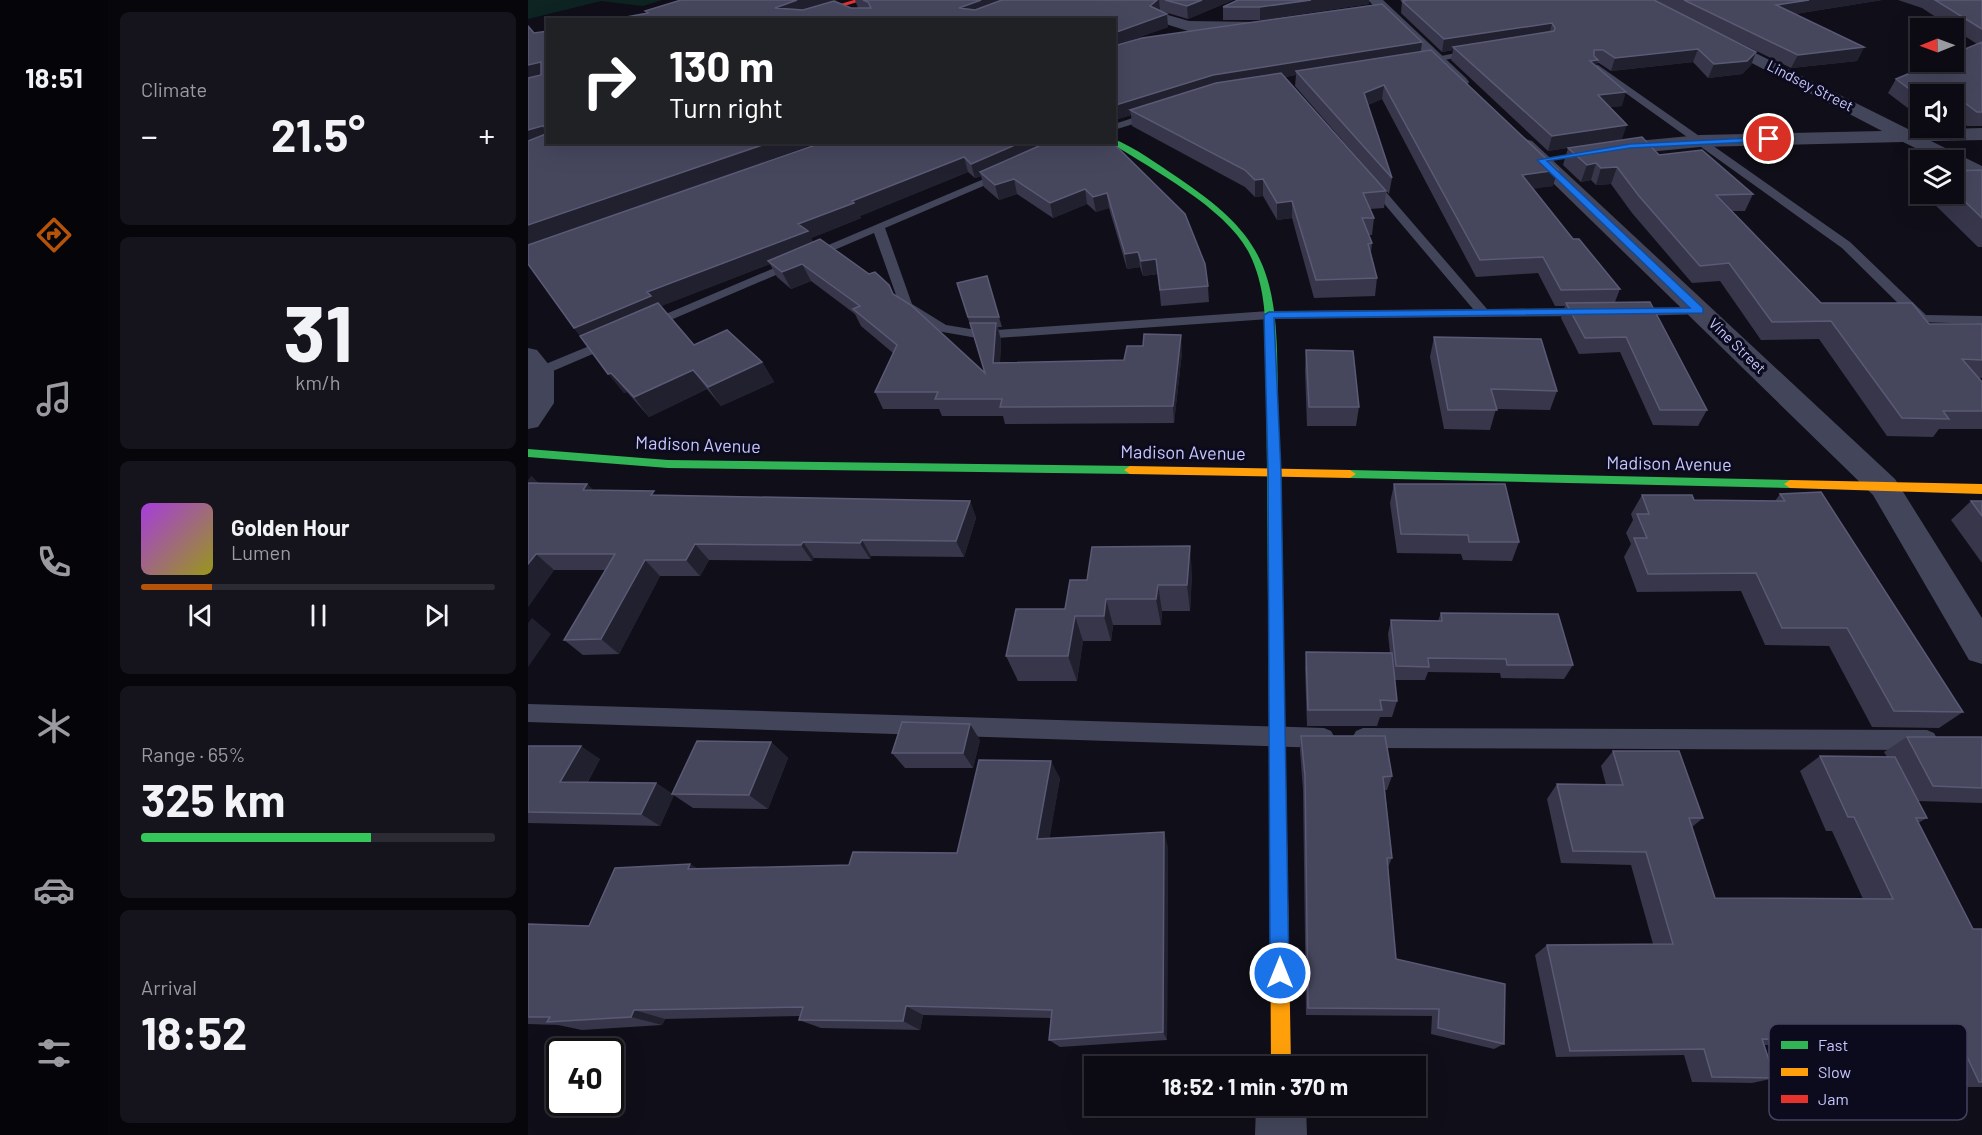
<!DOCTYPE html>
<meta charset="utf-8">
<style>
:root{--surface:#0c0b13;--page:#15141c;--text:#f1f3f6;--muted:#9a9ba0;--line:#2c2b33;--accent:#b45309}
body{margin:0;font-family:Barlow,sans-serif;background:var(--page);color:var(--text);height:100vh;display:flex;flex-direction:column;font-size:22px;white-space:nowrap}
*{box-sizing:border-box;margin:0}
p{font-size:20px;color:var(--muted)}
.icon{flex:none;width:33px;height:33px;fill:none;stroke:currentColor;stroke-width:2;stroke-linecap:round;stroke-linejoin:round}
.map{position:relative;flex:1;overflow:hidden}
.details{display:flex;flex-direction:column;gap:12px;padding:12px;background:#07060a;width:420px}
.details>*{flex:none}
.guide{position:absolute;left:18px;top:18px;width:570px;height:126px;border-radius:0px;box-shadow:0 6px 24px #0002,0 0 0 2px var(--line);background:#202124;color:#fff;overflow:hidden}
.needle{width:39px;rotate:269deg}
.controls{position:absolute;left:1382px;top:18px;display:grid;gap:12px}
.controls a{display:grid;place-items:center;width:54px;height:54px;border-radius:0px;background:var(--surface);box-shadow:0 6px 24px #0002,0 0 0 2px var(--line);font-size:30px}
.speed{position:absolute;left:18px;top:1038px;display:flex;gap:12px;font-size:30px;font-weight:700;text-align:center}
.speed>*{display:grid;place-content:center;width:78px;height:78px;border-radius:50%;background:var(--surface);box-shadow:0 6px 24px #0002,0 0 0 2px var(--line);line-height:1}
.speed .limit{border:3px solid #111;border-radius:9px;background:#fff;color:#111}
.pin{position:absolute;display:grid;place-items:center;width:51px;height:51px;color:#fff;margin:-26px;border:3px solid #fff;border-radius:50%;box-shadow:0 2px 6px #0007}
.me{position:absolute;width:66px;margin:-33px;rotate:0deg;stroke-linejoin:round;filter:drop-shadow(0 0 4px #0008)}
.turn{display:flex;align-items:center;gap:21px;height:126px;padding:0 24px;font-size:27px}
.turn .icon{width:78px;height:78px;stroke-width:2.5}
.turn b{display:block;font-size:42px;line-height:51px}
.big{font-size:45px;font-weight:700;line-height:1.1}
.details .tile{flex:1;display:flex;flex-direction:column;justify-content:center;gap:9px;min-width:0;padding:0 21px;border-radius:9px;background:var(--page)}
.details .dial{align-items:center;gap:0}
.dial b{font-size:78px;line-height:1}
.song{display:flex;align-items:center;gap:18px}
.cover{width:72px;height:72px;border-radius:9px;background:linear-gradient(135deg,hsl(280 70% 55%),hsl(60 70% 35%))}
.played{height:6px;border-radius:3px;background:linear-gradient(90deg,var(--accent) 20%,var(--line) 20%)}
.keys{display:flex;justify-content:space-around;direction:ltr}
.heat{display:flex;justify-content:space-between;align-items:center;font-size:33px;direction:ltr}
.charge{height:9px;border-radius:4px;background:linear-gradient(90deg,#34c759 65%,var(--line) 0)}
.trip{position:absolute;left:556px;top:1056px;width:342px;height:60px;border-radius:0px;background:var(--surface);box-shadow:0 6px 24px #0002,0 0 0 2px var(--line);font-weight:700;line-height:60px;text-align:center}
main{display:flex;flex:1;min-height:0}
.menu{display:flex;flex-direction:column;width:108px;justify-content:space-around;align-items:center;background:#050408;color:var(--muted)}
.menu .icon{width:42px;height:42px}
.menu .on{color:var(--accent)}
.menu b{font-size:27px;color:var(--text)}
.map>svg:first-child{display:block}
.green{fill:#0e2422}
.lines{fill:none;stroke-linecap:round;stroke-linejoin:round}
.lane{fill:#43455a;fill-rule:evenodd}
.street{fill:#43455a;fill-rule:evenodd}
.fast{fill:#30b455;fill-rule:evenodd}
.slow{fill:#ff9f0a;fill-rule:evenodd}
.jam{fill:#e5322d;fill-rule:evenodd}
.wall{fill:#37364a}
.shaded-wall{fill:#21202e}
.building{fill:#46465d;stroke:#5a5a76;stroke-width:1.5}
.route{fill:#1a73e8;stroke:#114b97;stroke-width:1.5}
.labels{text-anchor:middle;stroke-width:6;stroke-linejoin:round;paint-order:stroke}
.far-street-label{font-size:15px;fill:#c7c7ff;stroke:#0c0b1d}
.street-label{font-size:18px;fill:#c7c7ff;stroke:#0c0b1d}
.key{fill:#0c0b1d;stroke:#444361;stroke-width:1.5}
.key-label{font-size:16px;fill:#c7c7ff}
</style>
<main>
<nav class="menu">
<b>18:51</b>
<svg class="icon on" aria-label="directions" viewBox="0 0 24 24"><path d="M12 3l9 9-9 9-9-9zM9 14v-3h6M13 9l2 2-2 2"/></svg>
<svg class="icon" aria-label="music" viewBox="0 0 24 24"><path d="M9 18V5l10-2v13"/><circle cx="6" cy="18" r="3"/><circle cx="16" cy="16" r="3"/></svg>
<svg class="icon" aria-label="phone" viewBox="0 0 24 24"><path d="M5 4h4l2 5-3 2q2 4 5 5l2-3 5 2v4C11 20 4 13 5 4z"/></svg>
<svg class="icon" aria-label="climate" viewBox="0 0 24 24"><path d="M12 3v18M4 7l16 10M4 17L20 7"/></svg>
<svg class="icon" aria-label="car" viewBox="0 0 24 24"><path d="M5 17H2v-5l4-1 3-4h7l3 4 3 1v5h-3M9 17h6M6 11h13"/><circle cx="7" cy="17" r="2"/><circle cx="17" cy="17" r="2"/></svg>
<svg class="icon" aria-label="filters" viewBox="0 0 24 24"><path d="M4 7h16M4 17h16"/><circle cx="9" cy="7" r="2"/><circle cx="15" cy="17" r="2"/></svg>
</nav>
<section class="details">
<div class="tile"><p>Climate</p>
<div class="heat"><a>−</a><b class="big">21.5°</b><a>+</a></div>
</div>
<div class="tile dial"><b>31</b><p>km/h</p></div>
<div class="tile">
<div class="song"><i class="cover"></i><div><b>Golden Hour</b><p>Lumen</p></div></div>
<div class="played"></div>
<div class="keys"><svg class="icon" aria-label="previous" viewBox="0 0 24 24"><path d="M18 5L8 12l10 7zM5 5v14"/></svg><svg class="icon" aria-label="pause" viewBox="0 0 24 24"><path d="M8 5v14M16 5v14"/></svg><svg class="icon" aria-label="next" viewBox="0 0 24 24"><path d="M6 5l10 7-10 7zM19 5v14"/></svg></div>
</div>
<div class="tile"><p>Range · 65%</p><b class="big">325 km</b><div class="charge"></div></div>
<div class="tile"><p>Arrival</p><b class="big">18:52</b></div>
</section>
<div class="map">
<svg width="1454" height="1135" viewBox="0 0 1454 1135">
<rect width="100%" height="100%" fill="#100f19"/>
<!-- green -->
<path class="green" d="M0,0H134L115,6L73,1L0,19Z"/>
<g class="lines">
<!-- lane -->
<path class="lane" d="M948,49L952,52L951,54L892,64L888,61Z
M1064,65H1070L1322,242L1398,315L1454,316V324L1389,322L1314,248L1064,69Z
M627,111L631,112V116L586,130V124Z
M477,170L481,171V175L357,228L384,304L418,325L455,331L741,311L945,309L837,181V177H845L959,309L1059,308L1066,312L1059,316L741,319L455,339L409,331L373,309L346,233L124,328L119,329L112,325Z
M1171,307L1176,308V314L1104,316L1097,312L1104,308Z
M83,337L90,341L88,344L18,374L13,376L6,371L8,368Z
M0,704L796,728L803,731L807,738L803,745L796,748L0,722Z
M835,728L1399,730L1406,733L1410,740L1406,747L1399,750L835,748L828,745L824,738L828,731Z"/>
<!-- street -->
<path class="street" d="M840,0H855L938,78L941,82L938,86H926Z
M1103,0H1121L1382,130L1454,128V140L1403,141L1454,166V180L1425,167V160H1412L1375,142L1172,147L1078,156L1071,154L1068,150L1071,146L1078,144L1172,135L1354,131Z
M633,13L661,21L732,22L740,27L732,32L660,31L628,21L625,18L628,15Z
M997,139L1004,141L1367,479L1454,618V664L1441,660L1345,495L990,149L987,145Z
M0,348L9,350L26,371V403L10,427L0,429Z
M728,1106H778L779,1135H727Z"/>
<!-- fast -->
<path class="fast" d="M586,139C608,148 629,164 649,177C724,228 746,259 749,350L757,726L755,731L749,733L743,731L741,726L738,350C738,316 736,281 720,251C696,207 625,170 583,143L586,142Z
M0,449L140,460L602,466L608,470L602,474L140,468L0,457Z
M822,470L1262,480L1268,484L1262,488L822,478L816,474Z"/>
<!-- slow -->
<path class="slow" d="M602,466L822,470L828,474L822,478L602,474L596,470Z
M1262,480L1454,484V494L1262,488L1256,484Z
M749,719L755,721L757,726L763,1066H743L741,726L743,721Z"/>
<!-- jam -->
<path class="jam" d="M326,0H336L270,20H258Z"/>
</g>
<!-- wall -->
<path class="wall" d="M327,0H705L660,19L633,11L640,27L586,46V20L118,13L117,11L307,1L323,8H330Z
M710,0H841V4L732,20H695V7Z
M880,0H1354L1267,14L1336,47L1329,61L1263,68L1151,13L1228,52L1223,65L1214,74L1180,78L1165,62L1083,71L1071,63H1069L1068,66L1094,106L1082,107L1094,139L1020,151L923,60L925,50L914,52L873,13L874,1Z
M1370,0H1454V126H1439L1425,115V94H1392V112H1385L1360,93L1368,79L1449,44L1394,8Z
M20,31V142H291L0,245Z
M894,42L893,52L1025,186L1005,188L1045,239L1092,289L1087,302L1179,410L1170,426L1125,425L1092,352L1051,354L1033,318L1037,306H1027L1010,273L948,277L854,99L840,105L864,178L861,194L767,86L768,75L757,77L858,191L856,208L842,209L846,218L844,235H840L844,243L843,252L849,278L847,296L786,298L764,218L749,220L735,196L727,197L717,187L604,126L603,115L590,119L586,118V46Z
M296,142H584L680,286L681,302L633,306L630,274L615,276L612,267L599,269L581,208L568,212L559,204L525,218L489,194L471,200L456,187L453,176L447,178L440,172L332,216L333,218L283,238L285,242L365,294L457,373L429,283L459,276L474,327H470L473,340L472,363L596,360L654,352L646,423L477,424L475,416H414L411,409H355L347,392L365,353L333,326L327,314L283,281L263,289L249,277L242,264L133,306L166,345L234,362L246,382L193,406L179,389L121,417L99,392L96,393L46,328Z
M1040,148L1131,155L1225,194L1217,211H1204L1293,303L1401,324H1454V378H1450L1454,382V429H1411L1405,437L1359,436L1291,339L1233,340L1192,281L1164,283L1104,213L1083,184L1068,185L1063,180L1053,182L1035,165Z
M1454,170V247H1450L1396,194H1425V171Z
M906,337L1029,391L1022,410L968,409L962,430L916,429L902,357Z
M778,350L831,407L828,426H779L777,370Z
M3,476L10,483L59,484L65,490L129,495L442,501L448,518L436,557L343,556L342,559L286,558L284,561L181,560L172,576H132L91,654L55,655L36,640L78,570H26L0,607Z
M866,484L991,542L984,561L935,560L933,554L869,553L862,503Z
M1252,494L1435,712L1411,728L1344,727L1301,646L1237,645L1213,591L1109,592L1096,557L1103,544L1098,533L1105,520L1103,514L1114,495L1166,500L1247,501Z
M1443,501H1454V563L1423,520Z
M664,573L662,611H634L633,625H585L583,641H555L549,681H490L478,656L537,609L559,580Z
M913,613L1045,665L1036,679L973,678L972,673L900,672L897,680H866L869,701L864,717H852L849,726H779L777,669L778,652L862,653L860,634L863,620L910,621Z
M773,736L864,776L859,790H857L864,858L860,867L868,959L976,1044L966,1049L903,1034L904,1016L778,1015L775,790L772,750Z
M1379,737H1454V803L1390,801L1399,818L1390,823L1445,929H1454V1087H1420L1402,1048L1236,1045L1247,1078L1224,1083L1164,1082L1156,1055L1028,1057L1007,955L1019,945L1125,944L1103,865L1033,863L1019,799L1029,784L1078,785L1073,766L1085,751L1175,818L1164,827L1187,898L1335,899L1304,831H1298L1272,771L1292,756L1359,757L1356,752Z
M452,740L445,768H377L364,753Z
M243,742L260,758L240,809L165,808L144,794Z
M0,746L72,759L59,783H128L146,795L132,826L0,823Z
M532,778L521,839L640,847L639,1040L532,1047L521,1040L523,1018L395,1015L392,1030L293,1028L271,1020L272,1016L137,1019L134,1025L54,1030L30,1025L0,1024V924L61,926L170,869L321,865L429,853Z"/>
<!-- shaded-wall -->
<path class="shaded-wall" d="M269,0H310L254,20L247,8Z
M453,0H491L436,20L431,8Z
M629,0H631L632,11L622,6Z
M674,0H705L660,19L659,6Z
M783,0H841V4L732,20V7Z
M1281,0H1354L1243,18L1248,5Z
M639,14L640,27L586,46V33Z
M1024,23L1021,36L925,47V50L914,52L916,39Z
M894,42L892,55L768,71V75L686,89L602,110L603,115L590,119L588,105L685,75Z
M1336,47L1329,61L1263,68L1270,55Z
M1170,49L1165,62L1083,71L1087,58Z
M1228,52L1223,65L1214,74L1180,78L1186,64Z
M1070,60L1066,73L1062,61Z
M13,62L20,72L0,81V65Z
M856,85L854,99L835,107L836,93Z
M1098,92L1094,106L1065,109L1070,95Z
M1099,125L1094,139L1020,151L1024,136Z
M14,126L20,134L0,148V130Z
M243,142H291L0,245V225Z
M494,142H532L452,172L453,176L447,178L443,164Z
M436,157L440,172L332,216L333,218L283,238L287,247L240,261L242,264L131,307L59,344L46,328L119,292L270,224L324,201Z
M1068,163L1063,180L1053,182L1059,165Z
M1089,167L1083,184L1068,185L1073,168Z
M1030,170L1025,186L990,191L994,175Z
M486,179L489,194L471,200L467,185Z
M735,179V196L727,197V180Z
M557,189L559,204L525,218L522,203Z
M579,193L581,208L568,212L565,197Z
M764,201V218L749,220V203Z
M610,252L612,267L599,269L597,254Z
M628,259L630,274L615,276L613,261Z
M274,264L283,281L263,289L254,272Z
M468,323L473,340L471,380L465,363Z
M653,335L654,352L646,423L645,406Z
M234,362L246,382L193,406L180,387Z
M165,370L179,389L121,417L106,397Z
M83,373L99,392L96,393L80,374Z
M3,476L20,493L0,485V480Z
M59,484L75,501L55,490Z
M442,501L448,518L436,557L428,541Z
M334,540L343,556L342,559L332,543Z
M275,542L286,558L284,561L273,545Z
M167,544L181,560L172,576L158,560Z
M662,546L664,573L662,611L659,585Z
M8,554L26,570L0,607V564Z
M117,560L132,576L91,654L73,639Z
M630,585L634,611L633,625L628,599Z
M578,599L585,625L583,641L576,616Z
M547,616L555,641L549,681L540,656Z
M4,618L23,634L0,667V623Z
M442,724L452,740L445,768L435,753Z
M243,742L260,758L240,809L221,795Z
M53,746L72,759L52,794L32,782Z
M523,761L532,778L519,854L509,839Z
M128,783L146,795L132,826L113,814Z
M636,832L640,847L639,1040L635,1032Z
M162,864L187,878L160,869Z
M378,1006L395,1015L392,1030L375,1021Z
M106,1010L137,1019L134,1025L103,1017Z"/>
<!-- building -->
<path class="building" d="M153,0H269L247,8L275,10L306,1L323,8H343L340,2L335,0H453L431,8L447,10L474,0H629L622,6L639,14L586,33V20H82L120,13L117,11Z
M637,0H674L659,6Z
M710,0H783L732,7H695Z
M880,0H1126L1228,52L1219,61L1186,64L1170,49L1087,58L1075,50H1066V56L1070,60L1062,61L1098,92L1070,95L1099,125L1024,136L925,47L1026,31L1027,28L1024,23L916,39L874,1Z
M1156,0H1281L1248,5L1336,47L1270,55Z
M1407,0H1454V29Z
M854,4L894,42L685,75L588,105L586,104V46L614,38Z
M0,26L6,33L20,31V126H14L0,130V78L13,75V62L0,65Z
M1454,42V112H1449L1429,97L1425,98V94H1392V97L1368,79L1408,62H1425V54Z
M903,50L1030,170L994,175L1045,239H1051L1092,289L1033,290L1015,257L952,260L856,85L836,93L864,178L768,71Z
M753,73L858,191L835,193L846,218H834L844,243L840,244L849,278L788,280L764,201L749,203L735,179L727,180L717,170L602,110L688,83Z
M20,133V142H243L0,225V141Z
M1114,137L1131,155L1174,150L1225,194L1188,195L1293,303H1384L1401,324H1454V360L1434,359L1454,382V411H1415L1421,419L1374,418L1303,321L1244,322L1201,263L1172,266L1111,196L1089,167L1073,168L1068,163L1059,165L1040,148Z
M296,142H494L443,164L436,157L324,201L326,203L270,224L280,231L119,292L123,296L46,328L0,264V245Z
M520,142H584L657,214L677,264L680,286L632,290L628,259L613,261L610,252L597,254L579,193L565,197L557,189L522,203L486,179L467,185L452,172Z
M1454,170V218L1425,190V171Z
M292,239L341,274L347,272L361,285L365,294L383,305L457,373L442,323H468L465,363L596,360L599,346H615L616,334L653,335L645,406L472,407L474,399H407L410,392H347L369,345L325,309L332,306L274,264L254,272L240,261Z
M459,276L471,317H440L429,283Z
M1122,302L1179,410H1132L1098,337L1057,338L1038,303Z
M130,303L166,345L199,330L234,362L180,387L165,370L106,397L83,373L80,374L52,336Z
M906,337L1013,339L1029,391L963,389L969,410H920Z
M778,350L825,351L831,407H781Z
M0,483L59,484L55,490L126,491L123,495L442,501L428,541L334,540L332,543L275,542L273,545L167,544L158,560H117L73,639L36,640L87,554H8L0,564Z
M866,484H977L991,542H941L940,535L873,534Z
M1293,492L1435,712L1366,711L1319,628H1254L1228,573L1120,574L1106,538H1119L1109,514H1121L1114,495H1164L1166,500L1257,501L1252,494Z
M1443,501H1454V516Z
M662,546L659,585H630L628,599H578L576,616H547L540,656H478L488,609H537L542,580H559L564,547Z
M913,613L1030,614L1045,665H979L978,659L900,658L901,667L868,666L863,620L914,621Z
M778,652L864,653L869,701L852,700L854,710H780Z
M374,722L442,724L435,753H364Z
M773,736H857L864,776L855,777L864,858H859L868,959L977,984L976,1044L910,1028L911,1009L780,1008L777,776Z
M1379,737H1454V788L1405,786Z
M169,741L243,742L221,795L144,794Z
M0,746H53L32,782L128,783L113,814L0,812Z
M1085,751H1151L1175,818H1161L1187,898L1365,899L1326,817H1320L1292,756L1367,757L1399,818H1388L1445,929H1454V1082H1451L1432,1042L1234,1039L1247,1078L1184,1077L1176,1049L1042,1051L1019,945L1145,944L1118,852L1045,851L1029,784L1095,785Z
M451,760L523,761L509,839L636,832L635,1032L521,1040L524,1010L378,1006L375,1021L271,1020L275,1007L106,1010L103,1017L19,1022L22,1017H0V924L61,926L87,868L162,864L160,869L321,865L325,852L429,853Z"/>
<!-- route -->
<path class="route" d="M1241,137L1243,141L1102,148L1019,161L1175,308V313L746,318L753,472L761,973L758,980L752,982L745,980L742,973L740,472L736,315L741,312L1162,308L1009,160L1102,144Z"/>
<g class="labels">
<!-- far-street labels -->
<g class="far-street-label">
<text transform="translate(1282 86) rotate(27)" y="5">Lindsey Street</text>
<text transform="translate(1209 346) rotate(44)" y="5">Vine Street</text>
</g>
<!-- street labels -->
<g class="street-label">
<text transform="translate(170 445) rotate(2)" y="6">Madison Avenue</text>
<text transform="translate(655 453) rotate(1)" y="6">Madison Avenue</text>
<text transform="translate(1141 464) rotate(1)" y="6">Madison Avenue</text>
</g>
</g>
<!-- legend -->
<rect x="1241" y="1024" width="198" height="96" rx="9" class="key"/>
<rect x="1253" y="1041" width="27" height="8" fill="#30b455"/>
<rect x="1253" y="1068" width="27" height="8" fill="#ff9f0a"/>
<rect x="1253" y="1095" width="27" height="8" fill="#e5322d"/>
<g class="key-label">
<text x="1290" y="1051">Fast</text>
<text x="1290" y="1078">Slow</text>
<text x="1290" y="1105">Jam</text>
</g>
</svg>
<div class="controls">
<a><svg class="needle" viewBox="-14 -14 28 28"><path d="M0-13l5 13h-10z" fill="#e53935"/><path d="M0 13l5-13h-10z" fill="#9a9ba0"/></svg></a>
<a><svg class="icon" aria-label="sound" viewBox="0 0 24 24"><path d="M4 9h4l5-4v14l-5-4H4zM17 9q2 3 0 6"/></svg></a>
<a><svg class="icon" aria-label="layers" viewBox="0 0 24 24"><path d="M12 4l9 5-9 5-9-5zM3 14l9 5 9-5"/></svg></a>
</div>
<div class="speed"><div class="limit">40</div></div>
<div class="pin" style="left:1241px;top:139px;background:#d93025"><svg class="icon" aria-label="arrive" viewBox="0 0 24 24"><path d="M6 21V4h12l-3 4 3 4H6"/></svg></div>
<svg class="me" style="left:752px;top:973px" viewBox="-20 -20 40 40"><circle r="17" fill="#1a73e8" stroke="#fff" stroke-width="3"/><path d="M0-11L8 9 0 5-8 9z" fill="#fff"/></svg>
<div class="trip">18:52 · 1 min · 370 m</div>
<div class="guide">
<div class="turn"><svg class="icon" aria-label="right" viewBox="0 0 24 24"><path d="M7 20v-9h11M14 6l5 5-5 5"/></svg><div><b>130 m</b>Turn right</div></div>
</div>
</div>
</main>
